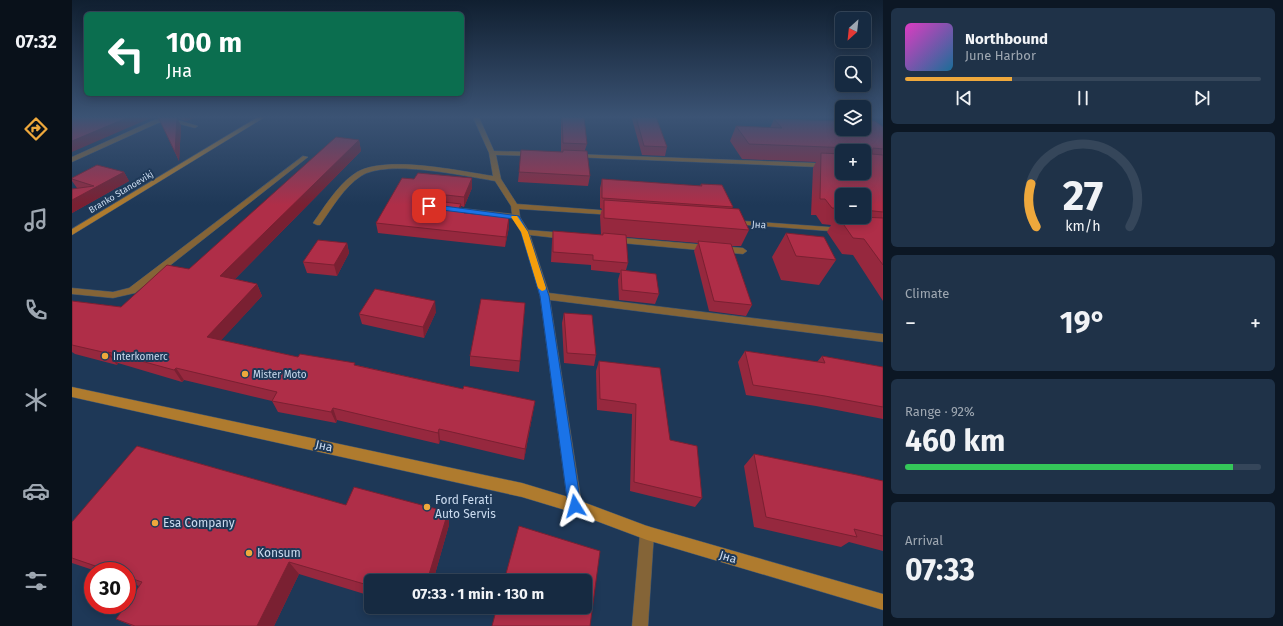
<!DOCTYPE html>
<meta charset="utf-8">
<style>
:root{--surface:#162a41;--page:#1f3248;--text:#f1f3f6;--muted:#9ea7b1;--line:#35465a;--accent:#eea83c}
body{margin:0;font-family:"Fira Sans",sans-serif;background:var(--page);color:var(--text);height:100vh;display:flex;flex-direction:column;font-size:15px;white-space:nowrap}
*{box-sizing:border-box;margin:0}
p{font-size:13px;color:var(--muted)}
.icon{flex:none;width:22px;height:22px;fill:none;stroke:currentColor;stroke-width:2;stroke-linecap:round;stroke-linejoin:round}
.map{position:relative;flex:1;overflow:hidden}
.drawer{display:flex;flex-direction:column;gap:8px;padding:8px;background:#0c1724;width:400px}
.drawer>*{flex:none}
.banner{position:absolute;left:12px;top:12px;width:380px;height:84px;border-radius:6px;box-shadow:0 2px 10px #0003,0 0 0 1px var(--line);background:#0b6e4f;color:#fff;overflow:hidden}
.needle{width:26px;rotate:207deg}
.controls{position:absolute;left:763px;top:12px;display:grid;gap:8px}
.controls a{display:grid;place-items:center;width:36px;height:36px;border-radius:6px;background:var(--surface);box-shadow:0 2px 10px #0003,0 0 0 1px var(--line);font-size:20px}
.speed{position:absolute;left:12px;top:562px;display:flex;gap:8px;font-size:20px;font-weight:700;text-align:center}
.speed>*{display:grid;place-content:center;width:52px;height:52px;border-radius:50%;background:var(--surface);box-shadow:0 2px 10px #0003,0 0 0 1px var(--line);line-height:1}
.speed .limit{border:6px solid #d22;background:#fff;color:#111}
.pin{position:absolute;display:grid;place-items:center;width:34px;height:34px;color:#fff;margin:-17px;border-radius:8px;box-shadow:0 2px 6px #0006}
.me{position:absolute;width:44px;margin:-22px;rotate:352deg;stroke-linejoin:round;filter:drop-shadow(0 0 3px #0008)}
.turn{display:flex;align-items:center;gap:14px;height:84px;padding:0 16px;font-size:18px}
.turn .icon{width:52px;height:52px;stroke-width:2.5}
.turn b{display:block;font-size:28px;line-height:34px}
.big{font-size:30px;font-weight:700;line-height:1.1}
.drawer .tile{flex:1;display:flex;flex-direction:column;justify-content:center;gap:6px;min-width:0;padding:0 14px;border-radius:6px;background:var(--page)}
.drawer .dial{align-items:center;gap:0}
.dial svg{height:104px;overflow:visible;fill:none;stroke:var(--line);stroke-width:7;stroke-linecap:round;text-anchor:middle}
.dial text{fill:var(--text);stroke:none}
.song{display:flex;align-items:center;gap:12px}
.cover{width:48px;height:48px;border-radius:6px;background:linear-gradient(135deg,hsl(310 70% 55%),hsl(200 70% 35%))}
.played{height:4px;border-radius:2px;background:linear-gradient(90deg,var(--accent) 30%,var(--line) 30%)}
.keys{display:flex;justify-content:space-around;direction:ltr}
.heat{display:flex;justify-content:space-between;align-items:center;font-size:22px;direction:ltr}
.charge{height:6px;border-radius:3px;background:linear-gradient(90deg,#34c759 92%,var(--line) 0)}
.trip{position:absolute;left:292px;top:574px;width:228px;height:40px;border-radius:6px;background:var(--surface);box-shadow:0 2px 10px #0003,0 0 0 1px var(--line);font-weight:700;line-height:40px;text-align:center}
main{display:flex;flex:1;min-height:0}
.tab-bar{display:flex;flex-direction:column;width:72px;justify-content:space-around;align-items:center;background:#09111a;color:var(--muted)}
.tab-bar .icon{width:28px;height:28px}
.tab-bar .on{color:var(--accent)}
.tab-bar b{font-size:18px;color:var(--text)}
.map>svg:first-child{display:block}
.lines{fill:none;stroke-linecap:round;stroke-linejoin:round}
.lane-casing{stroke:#3d5572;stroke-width:1}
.street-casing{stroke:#3d5572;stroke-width:1}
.secondary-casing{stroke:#3d5572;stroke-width:1}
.lane{fill:#846437;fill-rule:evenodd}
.street{fill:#846437;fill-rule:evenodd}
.secondary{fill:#af7b2e;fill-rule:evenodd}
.wall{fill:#96283e;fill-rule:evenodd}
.shaded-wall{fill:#7a2032}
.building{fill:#af2e48;stroke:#7a2032}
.route{fill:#1a73e8;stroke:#114b97}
.slow{fill:#f59e0b}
.poi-dot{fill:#eea83c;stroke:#1e3857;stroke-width:1.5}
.labels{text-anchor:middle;stroke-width:4;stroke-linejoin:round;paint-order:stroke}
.far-street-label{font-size:9px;fill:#cbdbef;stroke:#1e3857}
.street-label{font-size:10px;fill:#cbdbef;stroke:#1e3857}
.poi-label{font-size:10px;fill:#cbdbef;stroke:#1e3857;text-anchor:start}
.near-street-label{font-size:12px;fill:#cbdbef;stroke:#1e3857}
.near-poi-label{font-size:12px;fill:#cbdbef;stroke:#1e3857;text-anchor:start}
</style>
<main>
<nav class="tab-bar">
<b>07:32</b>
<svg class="icon on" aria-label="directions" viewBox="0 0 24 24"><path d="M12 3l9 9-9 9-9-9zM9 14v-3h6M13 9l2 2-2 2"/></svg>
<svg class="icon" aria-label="music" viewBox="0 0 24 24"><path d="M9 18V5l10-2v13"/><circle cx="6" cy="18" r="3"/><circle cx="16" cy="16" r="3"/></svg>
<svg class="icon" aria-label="phone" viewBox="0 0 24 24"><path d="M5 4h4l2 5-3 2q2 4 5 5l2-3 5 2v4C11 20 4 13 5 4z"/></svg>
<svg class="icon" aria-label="climate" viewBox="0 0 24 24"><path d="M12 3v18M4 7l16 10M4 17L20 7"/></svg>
<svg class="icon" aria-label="car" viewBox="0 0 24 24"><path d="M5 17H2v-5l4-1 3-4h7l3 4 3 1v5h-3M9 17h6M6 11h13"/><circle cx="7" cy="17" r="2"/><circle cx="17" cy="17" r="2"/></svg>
<svg class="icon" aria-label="filters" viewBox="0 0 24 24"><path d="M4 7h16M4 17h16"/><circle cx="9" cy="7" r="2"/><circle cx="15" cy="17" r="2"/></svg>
</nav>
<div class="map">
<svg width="811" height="626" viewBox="0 0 811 626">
<rect width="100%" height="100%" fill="#1e3857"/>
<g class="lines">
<defs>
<path id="lane" d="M575,526L580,528L582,533L576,626H560L568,533L570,528Z"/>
<path id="street" d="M96,117L126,126L123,128L96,121L86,123L0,162V157L82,120Z
M401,117H407L422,151L462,152L465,154L462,156L424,155L429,179L445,204L541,211L545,213L541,215L447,209L448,217L456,230L493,233L497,236L493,239L458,235L477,293L811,334V342L478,300L510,506L508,511L503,513L498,511L496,506L468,296L449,232L441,219L379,211L375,209L379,207L440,214L439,206L423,181C392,176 315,159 289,176C272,187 260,208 248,225H245L241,223C253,206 267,183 285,172C315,155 387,171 421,176L417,153Z
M502,154L770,164V168L500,157V155Z
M231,156L236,157L63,293L41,298L0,294V288L41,292L57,288Z
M658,220L771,228L775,230L771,232L661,224L657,222Z
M541,237L671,248L675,251L671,254L538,242L537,240Z"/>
<path id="secondary" d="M186,117H193L0,235V229Z
M0,387L450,483L503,499L575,526L811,594V610L575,540L503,513L450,497L0,397Z"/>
</defs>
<!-- lane casing -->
<use href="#lane" class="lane-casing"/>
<!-- street casing -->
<use href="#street" class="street-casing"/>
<!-- secondary casing -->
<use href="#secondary" class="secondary-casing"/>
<!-- lane -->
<use href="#lane" class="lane"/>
<!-- street -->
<use href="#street" class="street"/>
<!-- secondary -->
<use href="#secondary" class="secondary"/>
</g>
<!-- wall -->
<path class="wall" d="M86,117H124L114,121L105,118L109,126L107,161Z
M489,117H512L515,144L513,150L518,176L516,186L446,182L447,172L489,152Z
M560,117H584L595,147L593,156L570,155L560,119Z
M702,119L811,127V301L781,255L770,254L755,232L759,225L750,224L744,215H739L741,168L744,162L670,159L658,141L664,126L698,128ZM770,151H792L770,173ZM770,195H792V217H770Z
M287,140L289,151L163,279L185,284L190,296L149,340L226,357L284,365L391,389L463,401L452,460L368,440L367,444L265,420L264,423L206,412L200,401L112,380L110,382L46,363L45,365L3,354L0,352V301L49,307L117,269Z
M52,172L57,181L0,213V189L6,188H5L0,181V178Z
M400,178V188L392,207L389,206V210L393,213L437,227L433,247L306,233L304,223L342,179Z
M530,179L628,186L629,184L661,207L660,208L677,230L669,246H659L680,305L674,316L637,311L622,251L626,243L554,237L556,263L554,270L587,294L583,304L547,300L546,280L548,273L519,270V265L479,262L480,242L481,231L529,235L528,216L530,209L528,208V188Z
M714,233L764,260L747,285L709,280L700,257Z
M275,243L277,253L265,276L235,273L231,262Z
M453,303L447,372L398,366V356Z
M364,312L352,338L290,324L287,314Z
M492,313L524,355L522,366L492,363L490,323Z
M673,351L745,362L750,356L811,367V419L744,406L674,395L666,362Z
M527,361L598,440L630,498L623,507L558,491L560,414L525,410L524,371Z
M682,454L811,481V551L777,542L769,547L682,527L672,466Z
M274,505L376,512L377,525L361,581H299V596L227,574L202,626H60L44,619L67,586L55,582V571H24L0,563V522Z
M337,607H354L352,612Z"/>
<!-- shaded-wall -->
<path class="shaded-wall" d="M57,117H81L0,152V141Z
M105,117L109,126L107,161L103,152Z
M112,117H124L114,121Z
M287,140L289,151L154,288L148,276Z
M52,172L57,181L0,213V200Z
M400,178V188L392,207V197Z
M356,193L357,203L351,197Z
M389,204V214L386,210Z
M437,217V227L433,247L434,237Z
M275,243L277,253L265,276L262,265Z
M185,284L190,296L142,348L135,337Z
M363,301L364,312L352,338L351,327Z
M36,352L46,363L45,365L35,353Z
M104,368L112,380L110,382L102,370Z
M463,401L461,412L452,460L453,449Z
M261,408L265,420L264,423L259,412Z
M367,429L368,440L367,444L366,433Z
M376,512L377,525L361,581H355Z
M217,562L227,574L202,626H185Z
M351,607H354L352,612Z"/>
<!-- building -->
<path class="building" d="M0,117H57L0,141Z
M86,117H105L103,152Z
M490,117H512L515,144L491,143Z
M564,117H584L595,147L572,146Z
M702,119L770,121V129H792V121H803L811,127V149L801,148L800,154L811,155V212L792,210V195H770V209L760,208L753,199H748L749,153L770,154V173H792V151H779L780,148L677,144L664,126L710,128Z
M264,137L287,140L148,276L185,284L135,337L226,357L228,354L283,363L282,365L391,389L392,386L463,401L453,449L367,429L366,433L261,408L259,412L200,401L205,392L104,368L102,370L36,352L35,353L0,345V301L49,307L95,265L117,269Z
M449,150L491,152V150L515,151L518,176L447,172Z
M25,165L52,172L0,200V189L22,186L0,179V178Z
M346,173L400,178L392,197L356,193L351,197L356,200L389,204L386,210H393L392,213L437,217L434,237L304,223L330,178L342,179Z
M530,179L630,186L629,184L650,185L661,207L530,198Z
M532,200L667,209L677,230L532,218Z
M765,215L770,216V217H790L811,218V265L792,239L781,238Z
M481,231L531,235V233L554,235L556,263L521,260V255L481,252Z
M714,233L752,237L764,260L724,256Z
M246,240L275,243L262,265L231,262Z
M626,241L659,244L680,305L642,301Z
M549,270L584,274L587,294L550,290Z
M303,289L363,301L351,327L287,314Z
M409,299L453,303L448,361L398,356Z
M492,313L520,315L524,355L495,353Z
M673,351L753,363L750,356L811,367V407L753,396L681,385Z
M527,361L588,368L598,440L625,446L630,498L562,482L564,404L528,399Z
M65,446L274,505L282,487L376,512L355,581H299V586L217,562L185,626H63L44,619L54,605H55V604L70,582L55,577V571H38L0,558V522Z
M682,454L785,475L811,481V536L782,529L785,537L694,517Z
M447,526L528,551L518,626H420L425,607H513V581H432Z"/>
<!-- sky -->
<linearGradient id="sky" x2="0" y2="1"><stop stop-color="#101f30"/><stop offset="0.57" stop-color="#3b5374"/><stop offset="1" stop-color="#3b5374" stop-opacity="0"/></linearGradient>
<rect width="811" height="205" fill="url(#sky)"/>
<!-- route -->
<path class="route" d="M357,204L447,216L456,232L477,296L509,506L507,510L503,512L498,510L496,506L468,296L449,232L442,219L354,208L353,206Z"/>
<!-- slow -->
<path class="slow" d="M440,216H445L456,232L474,288L473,290L470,291L466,288L449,232L439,217Z"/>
<!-- markers -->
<g class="poi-dot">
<circle cx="33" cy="356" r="4"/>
<circle cx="173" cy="374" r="4"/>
<circle cx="355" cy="507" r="4"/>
<circle cx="83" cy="523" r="4"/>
<circle cx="177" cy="553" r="4"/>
</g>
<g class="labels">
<!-- far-street labels -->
<g class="far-street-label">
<text transform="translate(49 192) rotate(-31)" y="3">Branko Stanoevikj</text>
</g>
<!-- street labels -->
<g class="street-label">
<text transform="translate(687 224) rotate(4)" y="4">Јна</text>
</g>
<!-- poi labels -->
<g class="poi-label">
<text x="41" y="360">Interkomerc</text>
<text x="181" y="378">Mister Moto</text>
</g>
<!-- near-street labels -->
<g class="near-street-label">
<text transform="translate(252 446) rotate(12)" y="4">Јна</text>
<text transform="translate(656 557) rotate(16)" y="4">Јна</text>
</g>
<!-- near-poi labels -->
<g class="near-poi-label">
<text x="363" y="504">Ford Ferati<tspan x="363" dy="14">Auto Servis</tspan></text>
<text x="91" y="527">Esa Company</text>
<text x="185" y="557">Konsum</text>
</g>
</g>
</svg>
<div class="controls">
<a><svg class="needle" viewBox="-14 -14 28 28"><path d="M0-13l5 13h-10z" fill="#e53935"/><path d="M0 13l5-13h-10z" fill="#9ea7b1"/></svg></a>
<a><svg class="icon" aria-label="search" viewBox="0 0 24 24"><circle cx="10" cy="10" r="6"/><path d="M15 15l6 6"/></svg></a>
<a><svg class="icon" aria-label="layers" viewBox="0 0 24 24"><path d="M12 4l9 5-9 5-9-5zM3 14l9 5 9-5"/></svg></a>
<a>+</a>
<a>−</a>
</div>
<div class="speed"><div class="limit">30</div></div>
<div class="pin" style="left:357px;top:206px;background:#d93025"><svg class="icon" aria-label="arrive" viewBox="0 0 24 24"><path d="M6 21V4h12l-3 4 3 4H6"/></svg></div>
<svg class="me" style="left:503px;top:506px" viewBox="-20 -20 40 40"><path d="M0-17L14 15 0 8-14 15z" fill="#1a73e8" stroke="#fff" stroke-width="4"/></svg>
<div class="trip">07:33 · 1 min · 130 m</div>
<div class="banner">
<div class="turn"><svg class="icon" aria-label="left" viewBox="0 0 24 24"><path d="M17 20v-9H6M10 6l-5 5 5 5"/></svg><div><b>100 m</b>Јна</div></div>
</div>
</div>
<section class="drawer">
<div class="tile">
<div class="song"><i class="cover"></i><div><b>Northbound</b><p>June Harbor</p></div></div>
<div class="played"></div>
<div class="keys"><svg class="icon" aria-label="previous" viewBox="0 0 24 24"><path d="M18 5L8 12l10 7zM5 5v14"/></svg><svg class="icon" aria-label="pause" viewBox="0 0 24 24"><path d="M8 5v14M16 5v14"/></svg><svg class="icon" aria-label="next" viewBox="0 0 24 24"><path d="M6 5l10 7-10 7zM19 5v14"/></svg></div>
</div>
<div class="tile dial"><svg viewBox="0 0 100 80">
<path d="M14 69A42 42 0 1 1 86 69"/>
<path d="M14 69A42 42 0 0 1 10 36" stroke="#eea83c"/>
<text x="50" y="56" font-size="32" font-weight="700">27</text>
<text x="50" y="72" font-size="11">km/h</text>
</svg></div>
<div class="tile"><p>Climate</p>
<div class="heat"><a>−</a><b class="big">19°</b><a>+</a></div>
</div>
<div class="tile"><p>Range · 92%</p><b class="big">460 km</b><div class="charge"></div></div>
<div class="tile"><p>Arrival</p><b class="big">07:33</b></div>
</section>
</main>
